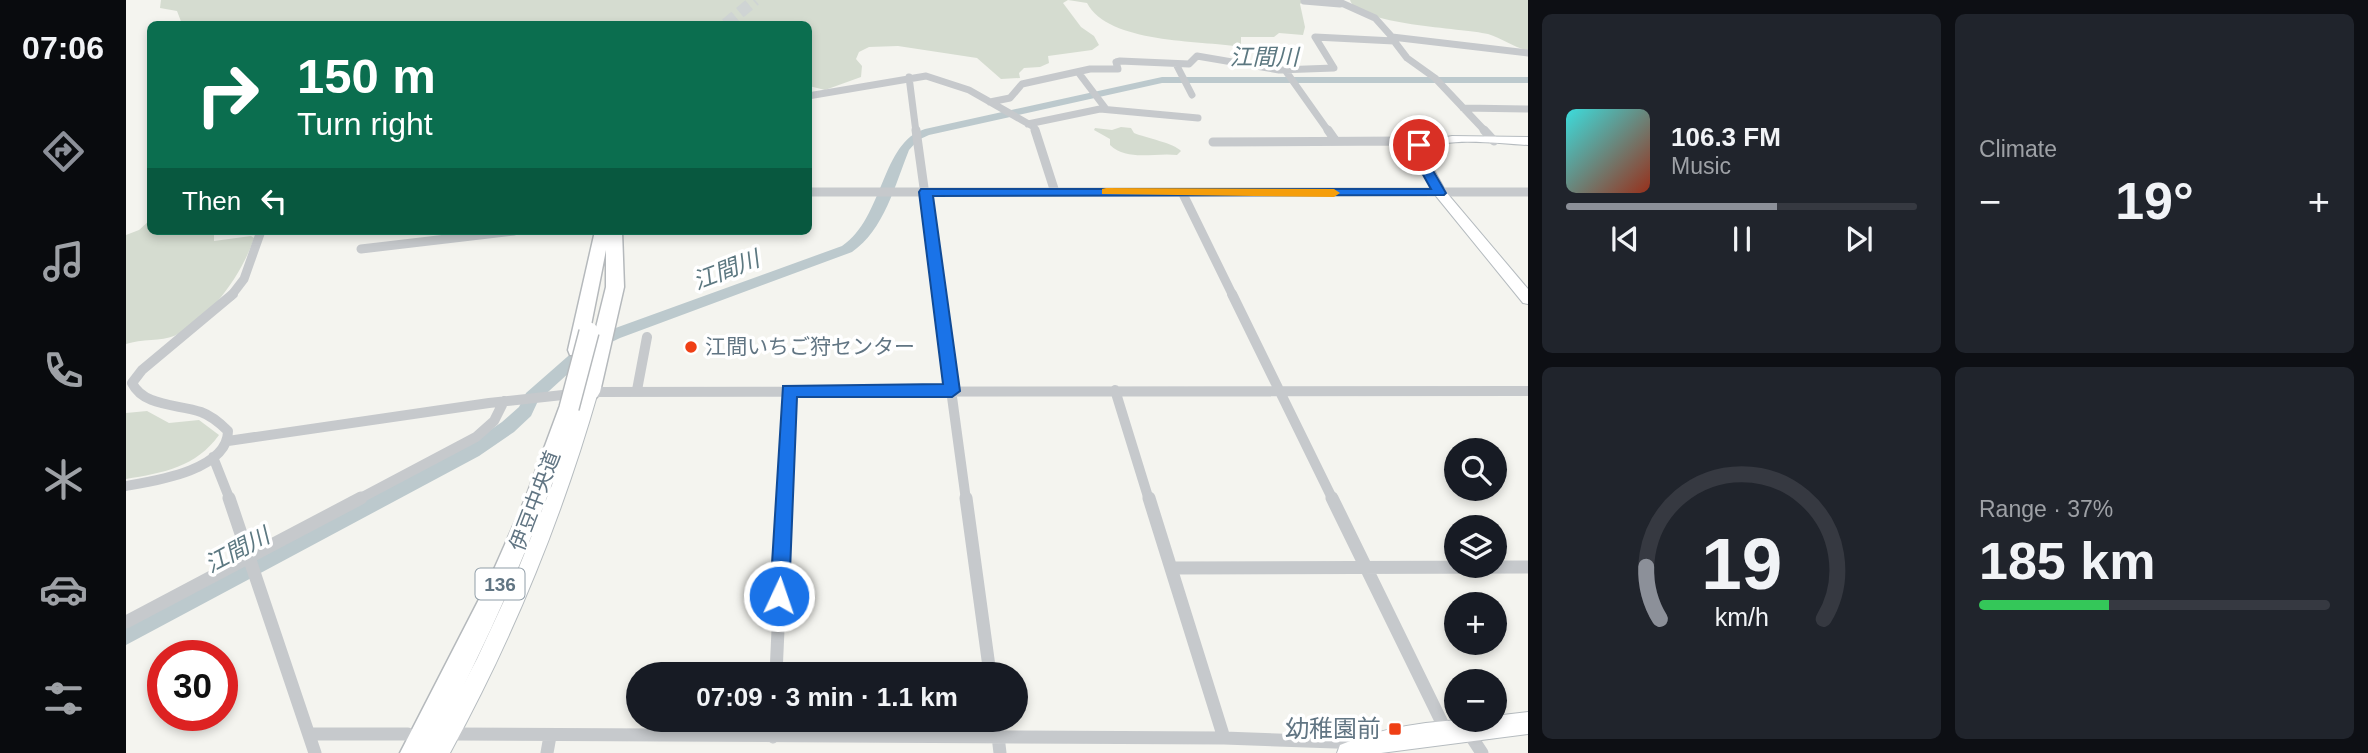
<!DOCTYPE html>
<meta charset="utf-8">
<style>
:root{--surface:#171b24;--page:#20242c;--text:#f1f3f6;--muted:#9ea1a6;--line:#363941;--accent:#8c9099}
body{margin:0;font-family:Helvetica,"Noto Sans JP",sans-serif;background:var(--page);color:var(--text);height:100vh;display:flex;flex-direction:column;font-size:26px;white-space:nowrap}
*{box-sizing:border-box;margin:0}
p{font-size:23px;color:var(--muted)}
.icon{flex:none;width:38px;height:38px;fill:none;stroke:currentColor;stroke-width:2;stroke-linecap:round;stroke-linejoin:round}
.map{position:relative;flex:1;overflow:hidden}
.details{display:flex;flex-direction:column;gap:14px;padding:14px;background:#0d0f14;width:840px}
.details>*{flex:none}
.hud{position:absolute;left:21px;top:21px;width:665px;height:214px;border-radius:10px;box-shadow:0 4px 10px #0003;background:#0b6e4f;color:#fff;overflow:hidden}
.fabs{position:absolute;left:1318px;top:438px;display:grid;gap:14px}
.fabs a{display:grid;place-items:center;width:63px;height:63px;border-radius:50%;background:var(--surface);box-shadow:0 4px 10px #0003;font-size:35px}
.speed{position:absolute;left:21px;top:640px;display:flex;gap:14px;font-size:35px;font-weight:700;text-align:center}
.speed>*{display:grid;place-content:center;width:91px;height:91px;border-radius:50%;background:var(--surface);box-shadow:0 4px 10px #0003;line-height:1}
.speed .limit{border:10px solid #d22;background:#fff;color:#111}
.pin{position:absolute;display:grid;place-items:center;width:60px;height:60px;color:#fff;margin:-30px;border:4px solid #fff;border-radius:50%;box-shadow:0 2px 7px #0007}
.me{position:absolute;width:77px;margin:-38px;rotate:3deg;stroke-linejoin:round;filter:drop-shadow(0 0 5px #0008)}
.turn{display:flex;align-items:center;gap:24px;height:147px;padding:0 35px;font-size:32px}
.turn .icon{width:91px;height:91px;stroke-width:2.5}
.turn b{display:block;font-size:49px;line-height:60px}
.then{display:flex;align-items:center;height:66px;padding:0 35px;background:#0003;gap:14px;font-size:26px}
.big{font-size:52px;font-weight:600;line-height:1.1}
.details .card{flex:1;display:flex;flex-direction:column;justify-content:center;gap:10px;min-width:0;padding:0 24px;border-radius:10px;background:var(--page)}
.details .dial{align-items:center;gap:0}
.dial svg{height:182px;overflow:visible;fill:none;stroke:var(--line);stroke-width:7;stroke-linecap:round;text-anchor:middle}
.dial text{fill:var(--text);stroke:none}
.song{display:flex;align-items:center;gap:21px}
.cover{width:84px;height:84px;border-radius:10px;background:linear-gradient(135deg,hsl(180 70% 55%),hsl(10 70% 35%))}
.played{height:7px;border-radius:4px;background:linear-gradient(90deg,var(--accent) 60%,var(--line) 60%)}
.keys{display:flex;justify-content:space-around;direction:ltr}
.heat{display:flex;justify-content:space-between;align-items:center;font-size:38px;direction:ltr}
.charge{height:10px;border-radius:5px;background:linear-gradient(90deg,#34c759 37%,var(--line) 0)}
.details .tiles{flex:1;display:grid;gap:14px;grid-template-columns:repeat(2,1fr)}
.trip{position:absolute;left:500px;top:662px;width:402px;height:70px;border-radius:35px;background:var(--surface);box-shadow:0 4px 10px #0003;font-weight:600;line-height:70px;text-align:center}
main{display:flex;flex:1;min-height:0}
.tabs{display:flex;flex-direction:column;width:126px;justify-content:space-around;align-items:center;background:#090b0e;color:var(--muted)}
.tabs .icon{width:49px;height:49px}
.tabs .active{color:var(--accent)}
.tabs b{font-size:32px;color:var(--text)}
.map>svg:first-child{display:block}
.green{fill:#d5dcd0}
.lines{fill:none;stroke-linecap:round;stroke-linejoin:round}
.river{fill:#bcc9cd;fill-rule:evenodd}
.highway-tunnel{stroke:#cfd4d4;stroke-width:12;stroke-dasharray:12 6;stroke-linecap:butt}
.secondary-casing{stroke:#b5bbbf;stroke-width:2}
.highway-casing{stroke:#b5b9bc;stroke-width:3}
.street-far3{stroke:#c6c9cc;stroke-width:7}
.street-far2{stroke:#c6c9cc;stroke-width:9}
.street-far1{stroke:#c6c9cc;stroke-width:10}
.street{stroke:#c6c9cc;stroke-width:13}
.secondary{fill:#fff;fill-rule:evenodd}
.highway{fill:#fff;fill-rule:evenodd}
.highway-bridge-casing{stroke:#b5b9bc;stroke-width:22;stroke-linecap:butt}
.highway-bridge{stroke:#fff;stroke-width:19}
.route{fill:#1a73e8;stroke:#114b97;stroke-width:2}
.slow{fill:#f59e0b}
.poi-dot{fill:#ef3f15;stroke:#fff;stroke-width:2.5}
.labels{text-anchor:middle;stroke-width:7;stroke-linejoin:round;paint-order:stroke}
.shield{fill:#fff;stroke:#909ea8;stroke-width:2}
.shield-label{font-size:19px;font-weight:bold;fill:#617583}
.poi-label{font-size:21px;fill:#617583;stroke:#fff;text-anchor:start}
.street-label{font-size:21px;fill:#617583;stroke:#fff}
.water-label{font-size:23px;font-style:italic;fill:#5c7881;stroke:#fff}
.near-poi-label{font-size:24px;fill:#617583;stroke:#fff;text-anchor:end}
</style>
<main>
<nav class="tabs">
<b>07:06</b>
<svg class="icon active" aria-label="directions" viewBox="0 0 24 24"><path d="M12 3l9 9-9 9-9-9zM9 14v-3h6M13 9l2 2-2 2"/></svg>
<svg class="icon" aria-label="music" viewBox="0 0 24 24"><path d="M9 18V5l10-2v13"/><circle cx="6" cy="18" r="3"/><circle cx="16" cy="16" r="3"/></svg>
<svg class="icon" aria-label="phone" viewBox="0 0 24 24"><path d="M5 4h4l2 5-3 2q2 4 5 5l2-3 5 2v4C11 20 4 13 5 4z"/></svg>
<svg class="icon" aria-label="climate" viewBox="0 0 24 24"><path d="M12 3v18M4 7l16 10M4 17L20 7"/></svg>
<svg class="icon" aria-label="car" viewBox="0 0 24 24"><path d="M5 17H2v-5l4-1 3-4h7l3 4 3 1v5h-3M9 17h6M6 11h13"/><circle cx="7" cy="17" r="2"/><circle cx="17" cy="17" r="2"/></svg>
<svg class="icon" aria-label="filters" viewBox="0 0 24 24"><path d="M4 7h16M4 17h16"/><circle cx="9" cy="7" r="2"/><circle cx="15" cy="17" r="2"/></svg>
</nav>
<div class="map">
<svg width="1402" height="753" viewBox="0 0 1402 753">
<rect width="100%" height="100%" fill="#f4f4ef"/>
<!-- green -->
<path class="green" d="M35,0H1179L1174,4L1179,27L1177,35L1153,33L1148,37H1115V47C1073,40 983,44 961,3L942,0L937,3L955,27L968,36L973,45L966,50L922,56L923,63L914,67L898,68L893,73L894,78L875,79L851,58L772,46L743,47L733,52L730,59L736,66L735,77L699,90L683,86L682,24H322L176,21L153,24H56L51,11L34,8Z
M1224,0H1402V50C1388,48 1376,38 1362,34C1336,28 1231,25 1224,0Z
M995,127L1005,128L1008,133C1020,138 1048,143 1055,151L1051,155C1029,152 1002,162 984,145V139L968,130L969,128L986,130Z
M24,220V231H91L88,233V241L125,236L128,238C117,273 83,321 48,336C36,341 15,339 0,344V235L13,230Z
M21,411L43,423L73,420L93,435C70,467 37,473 0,479V413Z"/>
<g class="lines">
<!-- river -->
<path class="river" d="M1036,77H1402V83H1036L803,135L792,140L783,150C769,185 758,230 726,252L494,338L467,351L412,401L405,416L388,432L353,456L0,645V624L341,446L376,422L393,407L400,393L457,343L484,330L716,246C758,218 755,142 799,129Z"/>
<!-- highway-tunnel -->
<path class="highway-tunnel" d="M600,24L629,0"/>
<defs>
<path id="secondary" d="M1326,136L1402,137V145C1375,144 1320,136 1297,150L1320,192L1402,289V304L1397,303L1310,196L1285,149L1294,142Z
M464,386L470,388L472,392C436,518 387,638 324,753H301L351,659L390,575L426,485L456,392L458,388Z
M1402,712V734L1255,753H1211L1214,745C1262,725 1317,719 1368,719V716Z"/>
<path id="highway" d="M469,231H496L498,287L474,392L471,397L464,400L457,397L454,392L480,287V250L460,350L458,355H444L442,350Z
M443,400L450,402L453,408C413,528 362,642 303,753H274L365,576L400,497L433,408L436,402Z"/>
</defs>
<!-- secondary casing -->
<use href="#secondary" class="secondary-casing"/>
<!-- highway casing -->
<use href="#highway" class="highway-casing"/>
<!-- street-far3 -->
<path class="street-far3" d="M1209,0L1249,18L1266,37
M1178,1L1214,4
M1268,41L1281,58L1309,78L1360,132
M1050,64L1066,95
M1159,70L1203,132
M952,72L980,109
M783,77L790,132
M682,96L800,76L843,90L908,127L910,132
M864,102L884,98L896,84L964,69H992L990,62L994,61L1063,64L1071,56L1153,70L1208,68L1189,37L1268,41L1266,37L1402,53
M1337,108L1402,109
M902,124L974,109L1072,118"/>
<!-- street-far2 -->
<path class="street-far2" d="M790,130L813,296
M909,130L929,192
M1202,130L1209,140
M1358,130L1368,141
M1087,142L1280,141L1293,145
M682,192H1402
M1056,192L1107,296
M235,249L388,231
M105,296L118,279L135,231"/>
<!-- street-far1 -->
<path class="street-far1" d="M812,294L840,500
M1106,294L1207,500
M511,390L521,337
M989,390L1023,500
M102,441L363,403L464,392L1402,391
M87,457L104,500
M0,486C29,481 102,470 102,431C94,423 86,416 75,412C52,404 18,407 6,383L16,370L107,294
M231,500L350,437L368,421L378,401
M658,500L663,390"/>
<!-- street -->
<path class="street" d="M103,498L189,753
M840,498L864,674
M1023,498L1098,738
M1206,498L1321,733
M1046,568L1402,567
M0,622L235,498
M650,674L658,498
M870,719L874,753
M1341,730L1356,753
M183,734H282
M328,734L1098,738L1238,743
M647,737L648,719
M421,753L424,736"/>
<!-- secondary -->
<use href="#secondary" class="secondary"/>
<!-- highway -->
<use href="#highway" class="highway"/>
<defs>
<path id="highway-bridge" d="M443,408L463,332"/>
</defs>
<!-- highway-bridge casing -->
<use href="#highway-bridge" class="highway-bridge-casing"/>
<!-- highway-bridge -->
<use href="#highway-bridge" class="highway-bridge"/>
</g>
<!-- route -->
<path class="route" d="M1293,142L1299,145L1298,155L1320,193L1318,195L807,196L834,391L826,397H671L663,596L660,603L653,606L646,603L644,596L657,386L817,384L793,192L795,189H1305L1286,155L1287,145Z"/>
<!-- slow -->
<path class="slow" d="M980,188L1208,189L1214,193L1208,197L976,194V189Z"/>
<!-- markers -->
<g class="poi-dot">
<circle cx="565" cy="347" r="7"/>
<rect x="1262" y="722" width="14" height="14" rx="3.5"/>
</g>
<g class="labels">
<!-- shield labels -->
<rect class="shield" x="349.5" y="568.5" width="49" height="31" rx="5"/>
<g class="shield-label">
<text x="374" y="591">136</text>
</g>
<!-- poi labels -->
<g class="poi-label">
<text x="579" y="354">江間いちご狩センター</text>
</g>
<!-- street labels -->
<g class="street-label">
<text transform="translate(409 501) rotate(-69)" y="7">伊豆中央道</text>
</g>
<!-- water labels -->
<g class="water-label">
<text x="1138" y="65">江間川</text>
<text transform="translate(600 270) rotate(-21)" y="8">江間川</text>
<text transform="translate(111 550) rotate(-28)" y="8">江間川</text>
</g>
<!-- near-poi labels -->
<g class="near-poi-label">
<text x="1255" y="737">幼稚園前</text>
</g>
</g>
</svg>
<div class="fabs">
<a><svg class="icon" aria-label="search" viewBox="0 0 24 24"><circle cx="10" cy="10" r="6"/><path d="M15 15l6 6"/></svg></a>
<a><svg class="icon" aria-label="layers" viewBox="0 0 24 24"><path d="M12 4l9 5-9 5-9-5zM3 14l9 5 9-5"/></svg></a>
<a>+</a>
<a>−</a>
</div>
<div class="speed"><div class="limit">30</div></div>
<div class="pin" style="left:1293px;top:145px;background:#d93025"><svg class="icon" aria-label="arrive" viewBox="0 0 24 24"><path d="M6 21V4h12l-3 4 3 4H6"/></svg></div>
<svg class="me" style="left:653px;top:596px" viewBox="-20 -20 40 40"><circle r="17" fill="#1a73e8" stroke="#fff" stroke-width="3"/><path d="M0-11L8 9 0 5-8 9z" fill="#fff"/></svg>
<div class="trip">07:09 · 3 min · 1.1 km</div>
<div class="hud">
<div class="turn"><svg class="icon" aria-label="right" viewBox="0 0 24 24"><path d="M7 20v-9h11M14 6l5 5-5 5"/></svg><div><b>150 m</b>Turn right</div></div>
<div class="then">Then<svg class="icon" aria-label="left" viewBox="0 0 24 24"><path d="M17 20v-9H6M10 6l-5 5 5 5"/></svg></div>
</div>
</div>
<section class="details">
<div class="tiles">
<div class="card">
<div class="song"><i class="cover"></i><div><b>106.3 FM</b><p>Music</p></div></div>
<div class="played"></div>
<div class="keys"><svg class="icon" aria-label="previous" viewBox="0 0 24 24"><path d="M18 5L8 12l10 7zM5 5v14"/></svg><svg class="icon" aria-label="pause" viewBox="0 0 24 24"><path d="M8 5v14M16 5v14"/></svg><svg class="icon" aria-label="next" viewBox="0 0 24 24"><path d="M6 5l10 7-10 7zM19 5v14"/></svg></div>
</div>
<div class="card"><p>Climate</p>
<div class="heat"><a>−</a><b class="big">19°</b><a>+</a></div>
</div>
<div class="card dial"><svg viewBox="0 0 100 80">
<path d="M14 69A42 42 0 1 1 86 69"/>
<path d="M14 69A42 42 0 0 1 8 46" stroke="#8c9099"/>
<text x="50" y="56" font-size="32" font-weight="700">19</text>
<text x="50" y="72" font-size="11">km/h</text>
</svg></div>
<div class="card"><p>Range · 37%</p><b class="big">185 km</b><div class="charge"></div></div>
</div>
</section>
</main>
